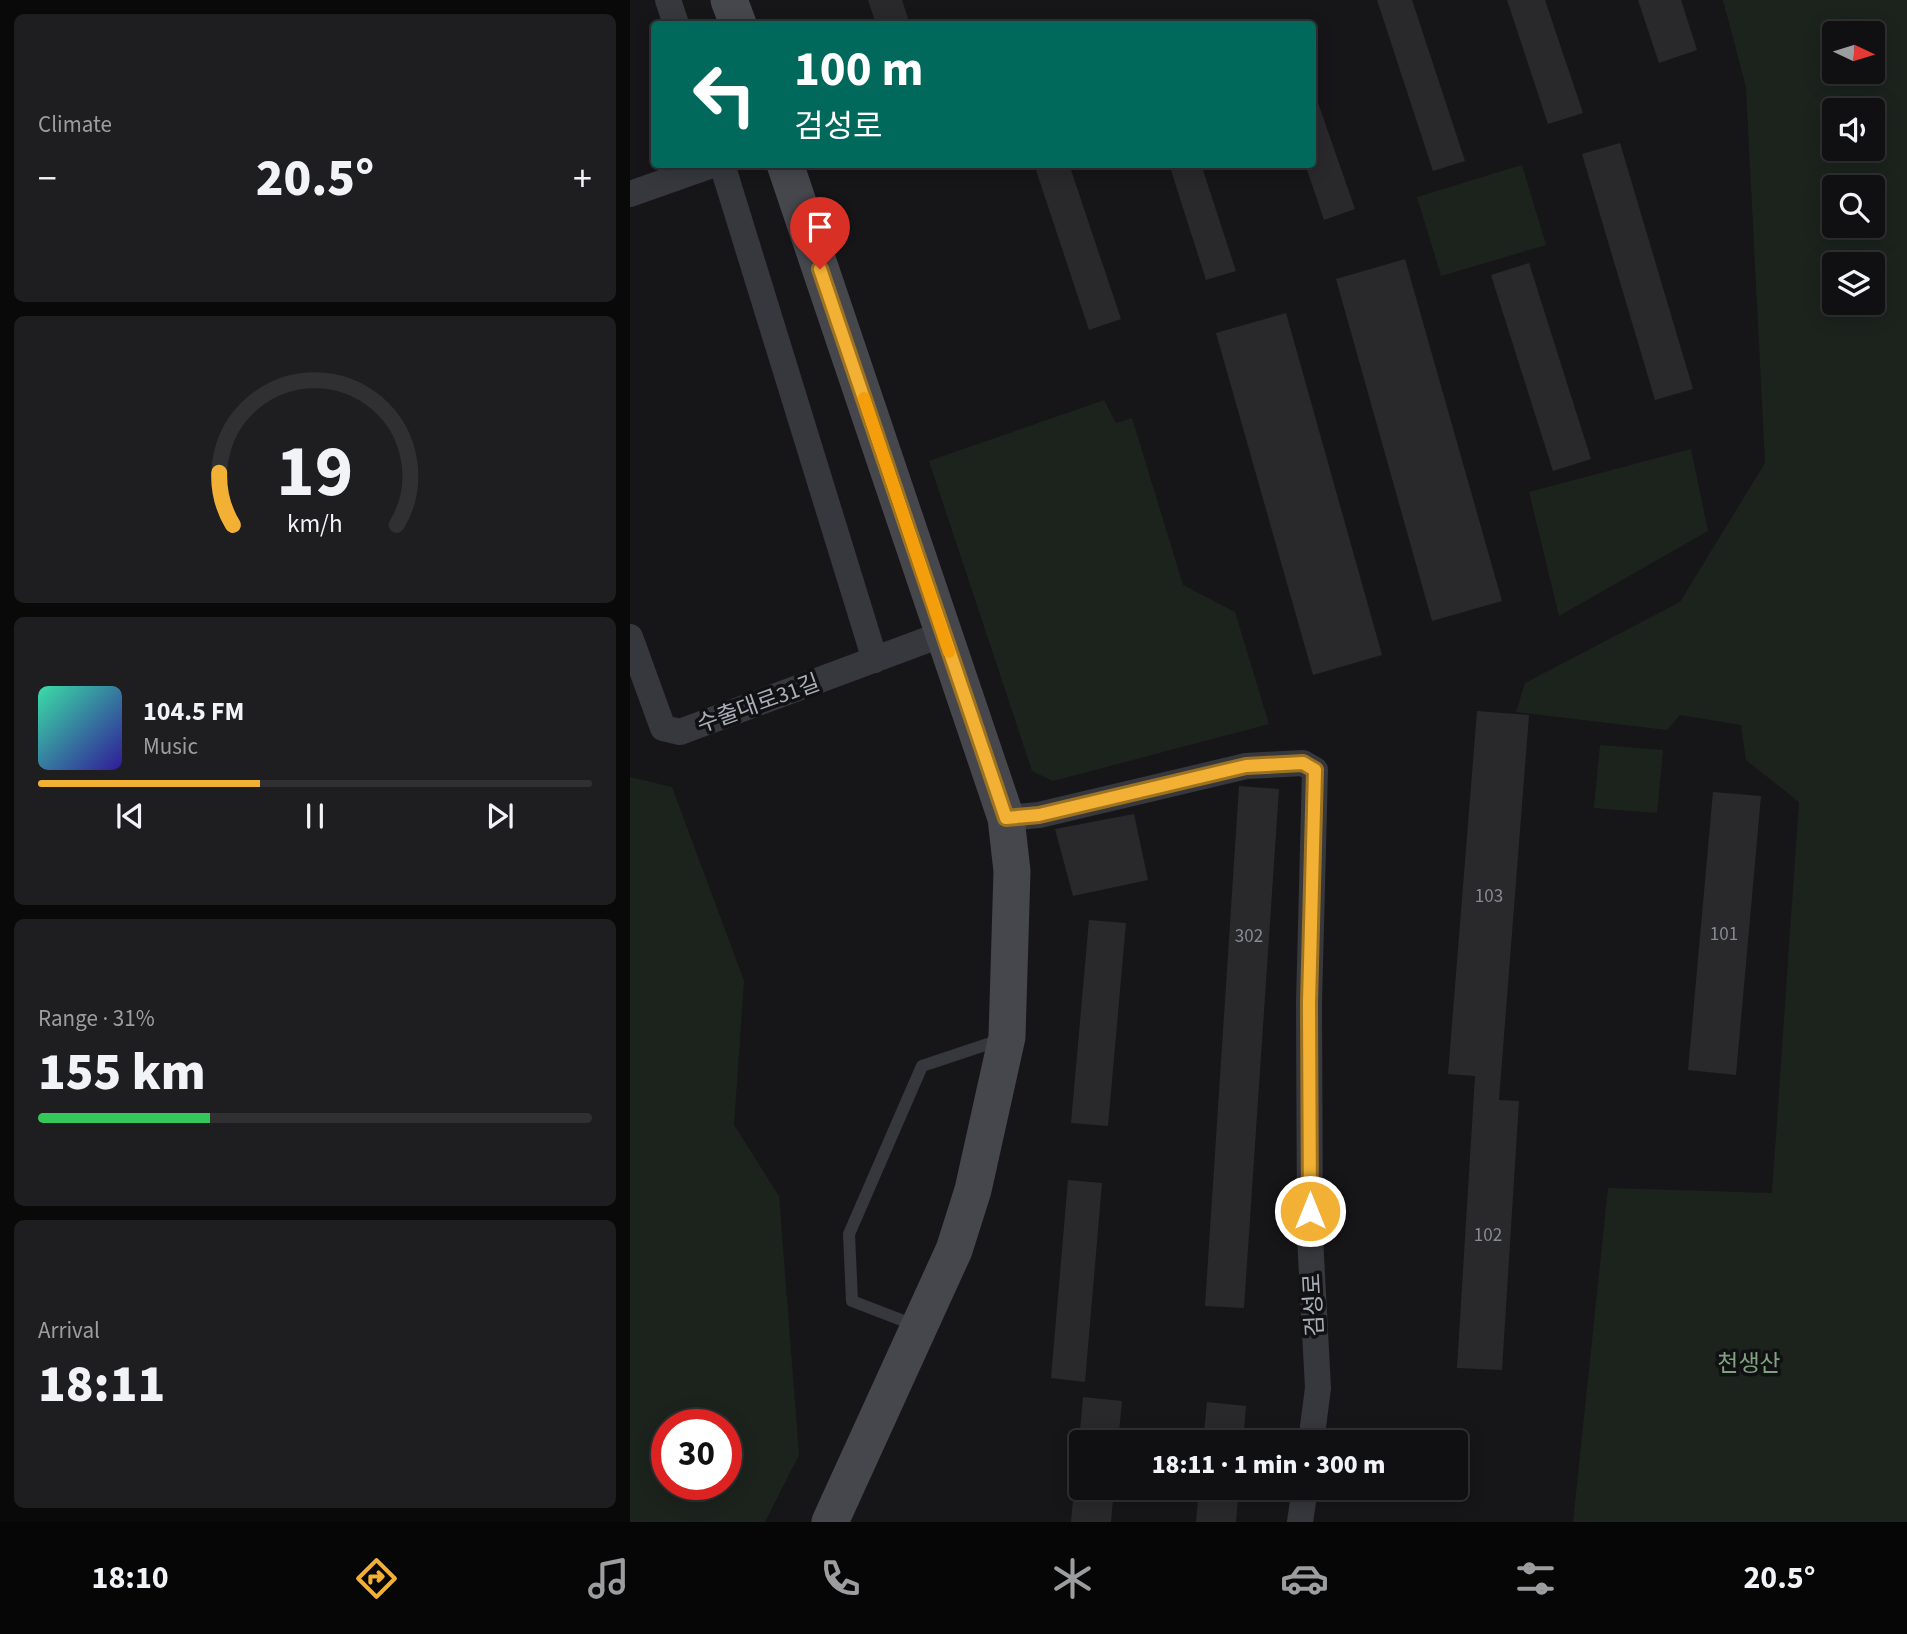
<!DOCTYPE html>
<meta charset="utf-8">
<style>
:root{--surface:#101012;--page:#1e1e20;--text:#f1f3f6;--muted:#9c9d9f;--line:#303032;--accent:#f2b134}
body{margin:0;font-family:"Source Sans 3","Noto Sans KR",sans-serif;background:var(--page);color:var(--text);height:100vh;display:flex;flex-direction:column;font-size:26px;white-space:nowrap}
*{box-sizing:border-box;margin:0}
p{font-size:23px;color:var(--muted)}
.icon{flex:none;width:38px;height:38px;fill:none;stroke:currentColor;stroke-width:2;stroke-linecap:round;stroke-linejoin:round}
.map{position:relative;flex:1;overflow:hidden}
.panel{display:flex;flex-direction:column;gap:14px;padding:14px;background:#09090a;width:630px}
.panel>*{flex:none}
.guide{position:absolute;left:21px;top:21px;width:665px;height:147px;border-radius:7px;box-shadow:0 4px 18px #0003,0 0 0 2px var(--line);background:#00695c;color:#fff;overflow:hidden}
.needle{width:46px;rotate:94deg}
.controls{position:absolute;left:1192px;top:21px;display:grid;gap:14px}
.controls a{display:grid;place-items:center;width:63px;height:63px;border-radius:7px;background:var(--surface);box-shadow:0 4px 18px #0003,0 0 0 2px var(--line);font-size:35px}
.speed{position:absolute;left:21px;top:1409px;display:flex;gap:14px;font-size:35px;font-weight:700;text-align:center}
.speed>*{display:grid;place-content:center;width:91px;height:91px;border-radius:50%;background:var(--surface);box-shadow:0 4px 18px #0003,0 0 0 2px var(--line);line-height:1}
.speed .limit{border:10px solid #d22;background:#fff;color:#111}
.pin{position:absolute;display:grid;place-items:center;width:60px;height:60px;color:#fff;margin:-72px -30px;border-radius:50% 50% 50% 0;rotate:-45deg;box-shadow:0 0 7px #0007}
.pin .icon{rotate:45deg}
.me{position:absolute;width:77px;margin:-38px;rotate:0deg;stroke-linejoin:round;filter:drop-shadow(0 0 5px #0008)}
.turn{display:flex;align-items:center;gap:24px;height:147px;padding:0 28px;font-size:32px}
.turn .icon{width:91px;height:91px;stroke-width:2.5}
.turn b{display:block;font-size:49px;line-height:60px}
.big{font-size:52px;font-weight:800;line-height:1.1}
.panel .widget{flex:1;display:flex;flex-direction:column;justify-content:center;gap:10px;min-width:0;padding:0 24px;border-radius:10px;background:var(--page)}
.panel .dial{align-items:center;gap:0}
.dial svg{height:182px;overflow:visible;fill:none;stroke:var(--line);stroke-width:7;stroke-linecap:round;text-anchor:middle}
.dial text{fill:var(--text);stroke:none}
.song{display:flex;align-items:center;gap:21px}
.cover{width:84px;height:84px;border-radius:10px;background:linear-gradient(135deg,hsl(160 70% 55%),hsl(250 70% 35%))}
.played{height:7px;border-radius:4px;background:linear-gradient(90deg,var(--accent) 40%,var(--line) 40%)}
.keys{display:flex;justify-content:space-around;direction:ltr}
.heat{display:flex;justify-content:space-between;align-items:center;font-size:38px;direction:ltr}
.charge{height:10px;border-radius:5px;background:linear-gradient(90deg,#34c759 31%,var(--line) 0)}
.trip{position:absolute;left:439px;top:1430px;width:399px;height:70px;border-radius:7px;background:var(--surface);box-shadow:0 4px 18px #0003,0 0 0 2px var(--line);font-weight:800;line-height:70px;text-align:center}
.tabs{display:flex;height:112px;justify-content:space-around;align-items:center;background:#060607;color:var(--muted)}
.tabs .icon{width:49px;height:49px}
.tabs .on{color:var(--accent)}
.tabs b{font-size:32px;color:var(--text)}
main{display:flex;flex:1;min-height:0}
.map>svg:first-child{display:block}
.green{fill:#1c231d;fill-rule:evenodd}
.building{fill:#29292c}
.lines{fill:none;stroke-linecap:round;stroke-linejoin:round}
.lane{stroke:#37383d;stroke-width:12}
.street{stroke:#37383d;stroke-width:26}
.secondary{stroke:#45474d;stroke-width:37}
.route-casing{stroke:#9d7322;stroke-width:18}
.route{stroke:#f2b134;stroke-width:12}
.slow{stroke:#f59e0b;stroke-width:12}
.labels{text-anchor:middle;stroke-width:7;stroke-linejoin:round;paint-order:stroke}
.number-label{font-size:19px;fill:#888b94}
.street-label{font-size:23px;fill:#a8adb8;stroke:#111113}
.park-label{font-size:23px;fill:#7fa381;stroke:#111113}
</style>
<main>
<section class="panel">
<div class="widget"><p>Climate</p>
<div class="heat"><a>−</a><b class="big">20.5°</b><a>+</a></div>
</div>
<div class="widget dial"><svg viewBox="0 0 100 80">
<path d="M14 69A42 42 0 1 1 86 69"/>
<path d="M14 69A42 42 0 0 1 8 46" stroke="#f2b134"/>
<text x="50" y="56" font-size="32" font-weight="700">19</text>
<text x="50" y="72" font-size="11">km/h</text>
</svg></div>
<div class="widget">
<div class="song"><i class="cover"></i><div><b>104.5 FM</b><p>Music</p></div></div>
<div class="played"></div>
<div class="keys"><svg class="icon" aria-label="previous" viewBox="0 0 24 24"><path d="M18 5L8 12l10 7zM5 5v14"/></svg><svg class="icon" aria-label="pause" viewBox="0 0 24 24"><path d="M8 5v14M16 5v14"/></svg><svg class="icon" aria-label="next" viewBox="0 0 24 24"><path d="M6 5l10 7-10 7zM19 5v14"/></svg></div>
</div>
<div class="widget"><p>Range · 31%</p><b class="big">155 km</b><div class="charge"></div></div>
<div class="widget"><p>Arrival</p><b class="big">18:11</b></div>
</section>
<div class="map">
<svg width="1277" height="1522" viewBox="0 0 1277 1522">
<rect width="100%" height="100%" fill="#161618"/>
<!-- green -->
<path class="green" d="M1093,0H1277V1522H943L978,1188L1142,1193L1169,802L1116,760L1111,725L1050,715L1037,730L886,712L895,683L1050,602L1135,463L1116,87ZM1204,33H1242V72H1204ZM1204,110H1242V149H1204ZM1204,187H1242V226H1204ZM1204,264H1242V303H1204Z
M892,165L916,245L811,276L787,197Z
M474,400L486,423L502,418L553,585L605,612L639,724L423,781L402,771L299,461Z
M1061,449L1078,531L929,616L899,492Z
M970,745L1033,750L1027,813L964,808Z
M0,777L42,787L114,981L104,1125L149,1196L169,1455L135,1522H0ZM96,1424V1484H37V1424Z"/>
<!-- building -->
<path class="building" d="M238,0H272L280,24H246Z
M747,0H782L835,161L803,171Z
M877,0H915L953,113L918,124Z
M1008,0H1051L1067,50L1029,63Z
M682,97H686L725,209L694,220L675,164H682Z
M990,143L1063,389L1025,400L952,154Z
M404,164H439L491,319L459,330Z
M539,164H571L606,271L576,280Z
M775,259L872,601L802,621L706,279Z
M899,263L961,459L923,471L861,275Z
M656,313L752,655L683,675L586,333Z
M847,711L899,715L869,1100L889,1101L872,1370L827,1368L845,1076L818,1074Z
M609,786L649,789L614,1308L575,1306Z
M1083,792L1131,796L1106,1075L1058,1070Z
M504,814L518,880L443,896L425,829Z
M459,920L496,923L478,1126L441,1123Z
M438,1180L472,1183L455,1382L421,1378Z
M453,1397L492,1401L488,1442H449Z
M577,1402L616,1406L613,1442H573Z
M444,1488H484L481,1522H441Z
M569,1488H609L606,1522H566Z"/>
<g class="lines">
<!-- lane -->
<path class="lane" d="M287,1326L222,1301L219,1234L292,1066L370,1040"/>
<!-- street -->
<path class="street" d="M38,0L46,24
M92,164L245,660
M0,194L85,164
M0,637L33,728L50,732L313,634
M376,818L409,815L616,766L673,763L685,770L679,1003L680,1237L688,1388L681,1442
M670,1522L675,1488"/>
<!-- secondary -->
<path class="secondary" d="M99,0L108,24
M155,164L376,818L382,871L377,1037L343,1190L324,1250L200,1522"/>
</g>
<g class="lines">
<defs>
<path id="route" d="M190,269L376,818L409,815L616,766L673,763L685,770L679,1003L680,1211"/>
</defs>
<!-- route casing -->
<use href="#route" class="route-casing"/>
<!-- route -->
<use href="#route" class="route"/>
<!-- slow -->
<path class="slow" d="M234,398L319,652"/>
</g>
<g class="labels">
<!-- number labels -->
<g class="number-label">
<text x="859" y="902">103</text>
<text x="1094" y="940">101</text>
<text x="619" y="942">302</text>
<text x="858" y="1241">102</text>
</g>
<!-- street labels -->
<g class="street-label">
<text transform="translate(128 703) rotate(-20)" y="8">수출대로31길</text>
<text transform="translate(683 1305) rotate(-93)" y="8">검성로</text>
</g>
<!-- park labels -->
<g class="park-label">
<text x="1119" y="1371">천생산</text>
</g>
</g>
</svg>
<div class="controls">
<a><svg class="needle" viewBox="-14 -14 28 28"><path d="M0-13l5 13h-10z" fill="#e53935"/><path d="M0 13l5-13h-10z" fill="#9c9d9f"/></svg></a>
<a><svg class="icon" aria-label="sound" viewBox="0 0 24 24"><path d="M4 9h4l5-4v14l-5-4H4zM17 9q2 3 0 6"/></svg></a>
<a><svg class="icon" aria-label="search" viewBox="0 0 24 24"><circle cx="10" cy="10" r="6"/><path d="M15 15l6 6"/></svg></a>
<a><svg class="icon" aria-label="layers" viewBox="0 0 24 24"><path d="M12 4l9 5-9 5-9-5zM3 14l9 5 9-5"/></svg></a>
</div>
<div class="speed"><div class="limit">30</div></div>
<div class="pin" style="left:190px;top:269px;background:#d93025"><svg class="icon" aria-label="arrive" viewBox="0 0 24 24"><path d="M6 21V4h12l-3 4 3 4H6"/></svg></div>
<svg class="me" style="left:680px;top:1211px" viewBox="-20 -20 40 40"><circle r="17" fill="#f2b134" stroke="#fff" stroke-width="3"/><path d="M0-11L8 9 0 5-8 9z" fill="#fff"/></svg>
<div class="trip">18:11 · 1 min · 300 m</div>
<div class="guide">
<div class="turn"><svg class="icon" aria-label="left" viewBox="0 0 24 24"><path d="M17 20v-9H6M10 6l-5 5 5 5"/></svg><div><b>100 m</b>검성로</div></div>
</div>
</div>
</main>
<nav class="tabs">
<b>18:10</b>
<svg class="icon on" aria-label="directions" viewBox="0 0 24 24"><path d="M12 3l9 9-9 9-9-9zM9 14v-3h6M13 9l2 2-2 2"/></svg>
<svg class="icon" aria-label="music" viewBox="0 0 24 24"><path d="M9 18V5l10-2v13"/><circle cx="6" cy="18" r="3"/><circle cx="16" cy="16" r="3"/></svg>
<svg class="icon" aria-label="phone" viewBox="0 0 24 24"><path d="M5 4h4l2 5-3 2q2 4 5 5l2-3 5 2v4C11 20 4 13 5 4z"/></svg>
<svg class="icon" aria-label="climate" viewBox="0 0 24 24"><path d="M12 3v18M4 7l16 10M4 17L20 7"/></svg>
<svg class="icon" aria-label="car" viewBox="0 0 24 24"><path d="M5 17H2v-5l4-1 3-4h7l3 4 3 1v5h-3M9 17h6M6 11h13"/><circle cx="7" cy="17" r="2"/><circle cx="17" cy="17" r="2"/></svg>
<svg class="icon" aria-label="filters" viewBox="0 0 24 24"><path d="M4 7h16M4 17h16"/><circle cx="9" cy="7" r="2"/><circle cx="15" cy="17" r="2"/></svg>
<b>20.5°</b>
</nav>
